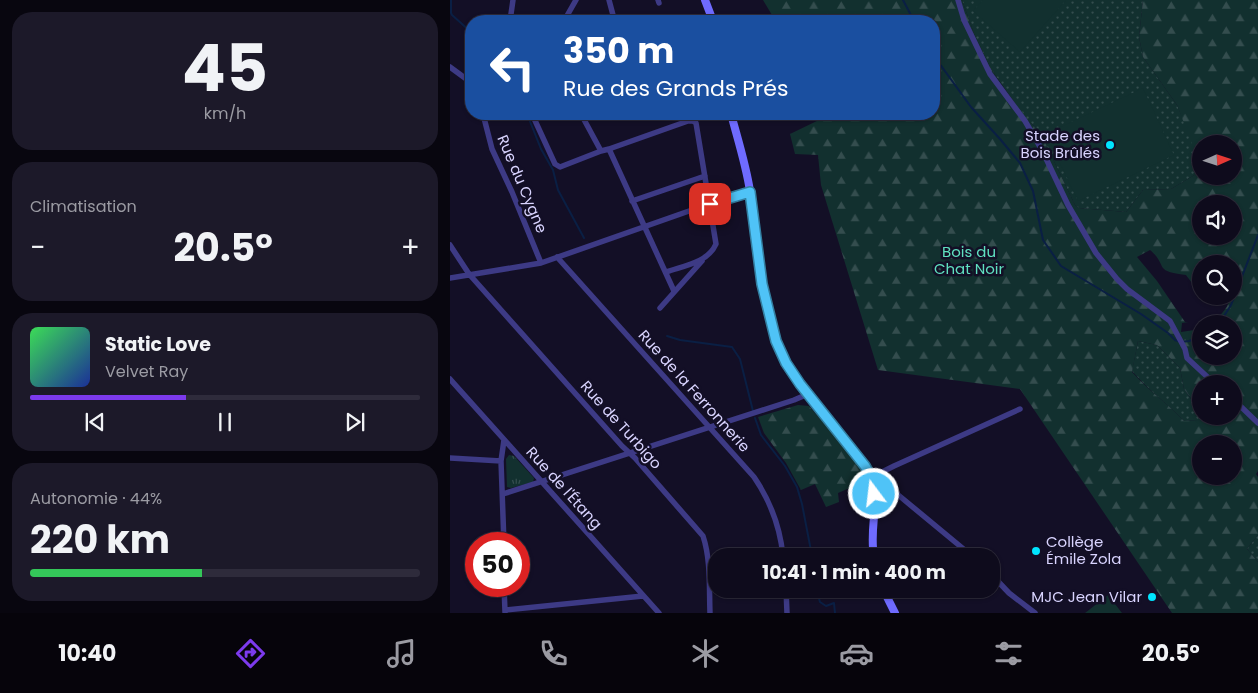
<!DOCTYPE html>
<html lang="fr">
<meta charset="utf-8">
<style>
:root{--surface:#0e0b1c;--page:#1c1929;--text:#f1f3f6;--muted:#9b9ba3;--line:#2e2b3b;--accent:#7c3aed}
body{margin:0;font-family:Poppins,sans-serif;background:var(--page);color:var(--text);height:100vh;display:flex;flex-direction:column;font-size:19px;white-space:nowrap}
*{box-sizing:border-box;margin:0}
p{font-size:16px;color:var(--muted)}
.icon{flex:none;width:28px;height:28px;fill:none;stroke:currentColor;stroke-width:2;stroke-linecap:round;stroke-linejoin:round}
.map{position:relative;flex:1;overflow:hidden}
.drawer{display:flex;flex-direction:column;gap:12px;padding:12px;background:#08060f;width:450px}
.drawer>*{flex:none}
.banner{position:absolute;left:15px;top:15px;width:475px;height:105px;border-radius:20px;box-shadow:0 1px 4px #0004,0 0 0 1px var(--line);background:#1a4fa0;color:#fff;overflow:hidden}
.needle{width:32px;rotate:87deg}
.tools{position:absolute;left:742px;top:135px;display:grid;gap:10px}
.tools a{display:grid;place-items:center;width:50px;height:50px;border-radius:50%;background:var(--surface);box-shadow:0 1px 4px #0004,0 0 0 1px var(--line);font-size:25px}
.speed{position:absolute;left:15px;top:532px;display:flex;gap:10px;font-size:25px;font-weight:700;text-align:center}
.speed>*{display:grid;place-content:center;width:65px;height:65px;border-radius:50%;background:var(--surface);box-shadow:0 1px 4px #0004,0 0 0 1px var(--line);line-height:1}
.speed .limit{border:8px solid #d22;background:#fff;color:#111}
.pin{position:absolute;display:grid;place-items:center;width:42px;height:42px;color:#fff;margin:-21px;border-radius:10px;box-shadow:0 2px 8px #0006}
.me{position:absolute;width:55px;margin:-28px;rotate:345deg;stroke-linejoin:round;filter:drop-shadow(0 0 4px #0008)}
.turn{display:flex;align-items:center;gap:18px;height:105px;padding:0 15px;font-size:22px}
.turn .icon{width:65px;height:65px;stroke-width:2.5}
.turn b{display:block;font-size:35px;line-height:42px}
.big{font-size:38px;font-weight:700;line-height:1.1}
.drawer .widget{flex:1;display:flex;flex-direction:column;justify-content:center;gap:8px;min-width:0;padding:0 18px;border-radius:20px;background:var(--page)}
.drawer .dial{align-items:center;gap:0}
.dial b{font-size:65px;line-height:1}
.song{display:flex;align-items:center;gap:15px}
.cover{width:60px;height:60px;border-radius:8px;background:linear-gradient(135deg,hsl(130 70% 55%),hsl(230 70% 35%))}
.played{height:5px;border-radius:2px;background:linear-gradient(90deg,var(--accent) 40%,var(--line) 40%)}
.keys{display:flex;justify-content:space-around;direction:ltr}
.heat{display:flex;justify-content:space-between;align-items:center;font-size:28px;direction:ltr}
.charge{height:8px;border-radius:4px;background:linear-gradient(90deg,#34c759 44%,var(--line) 0)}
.trip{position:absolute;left:258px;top:548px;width:292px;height:50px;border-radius:20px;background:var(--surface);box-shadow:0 1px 4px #0004,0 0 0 1px var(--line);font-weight:700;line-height:50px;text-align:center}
.tabs{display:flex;height:80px;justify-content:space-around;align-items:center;background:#06040b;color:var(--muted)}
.tabs .icon{width:35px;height:35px}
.tabs .on{color:var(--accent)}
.tabs b{font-size:22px;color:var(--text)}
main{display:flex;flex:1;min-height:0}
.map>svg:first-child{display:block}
.grass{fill:url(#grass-dots)}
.forest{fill:url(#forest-firs);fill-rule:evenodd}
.park{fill:url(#park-tufts)}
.pitch{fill:#12302f}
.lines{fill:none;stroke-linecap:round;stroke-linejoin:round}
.stream{stroke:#0a1f44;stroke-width:2}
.street{stroke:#3d3a85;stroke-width:5.5}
.secondary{stroke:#6f6bff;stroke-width:8}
.route-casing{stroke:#337fa1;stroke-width:12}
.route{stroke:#4fc3f7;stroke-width:9}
.poi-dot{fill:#00e5ff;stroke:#130f26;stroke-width:2}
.labels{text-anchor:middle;stroke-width:5;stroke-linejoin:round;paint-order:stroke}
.poi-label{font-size:15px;fill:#d9d4ff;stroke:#130f26;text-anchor:end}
.street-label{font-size:15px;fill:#d9d4ff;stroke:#130f26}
.park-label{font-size:15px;fill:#5fe0c0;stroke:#130f26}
</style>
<main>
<section class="drawer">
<div class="widget dial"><b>45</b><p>km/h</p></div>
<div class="widget"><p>Climatisation</p>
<div class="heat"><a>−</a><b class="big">20.5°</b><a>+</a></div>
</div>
<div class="widget">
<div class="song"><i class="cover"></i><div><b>Static Love</b><p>Velvet Ray</p></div></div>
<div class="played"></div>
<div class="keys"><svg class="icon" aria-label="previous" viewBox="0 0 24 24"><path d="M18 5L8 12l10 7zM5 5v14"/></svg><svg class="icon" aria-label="pause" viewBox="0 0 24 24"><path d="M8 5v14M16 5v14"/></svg><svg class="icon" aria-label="next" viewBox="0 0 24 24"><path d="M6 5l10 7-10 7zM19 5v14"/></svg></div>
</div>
<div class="widget"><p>Autonomie · 44%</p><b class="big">220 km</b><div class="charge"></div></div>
</section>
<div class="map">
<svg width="808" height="613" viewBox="0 0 808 613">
<defs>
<pattern id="grass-dots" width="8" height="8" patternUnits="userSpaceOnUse" patternTransform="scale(1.25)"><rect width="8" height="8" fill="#12302f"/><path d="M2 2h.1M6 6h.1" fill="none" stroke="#344d4e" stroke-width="1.8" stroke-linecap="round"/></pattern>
<pattern id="forest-firs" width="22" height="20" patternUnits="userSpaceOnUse" patternTransform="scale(1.25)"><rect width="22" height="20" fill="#12302f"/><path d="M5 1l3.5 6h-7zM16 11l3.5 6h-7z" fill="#344d4e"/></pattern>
<pattern id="park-tufts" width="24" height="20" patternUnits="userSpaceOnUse" patternTransform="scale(1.25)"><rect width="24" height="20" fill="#12302f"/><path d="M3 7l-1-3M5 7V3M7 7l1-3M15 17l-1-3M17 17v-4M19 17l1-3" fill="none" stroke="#344d4e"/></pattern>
</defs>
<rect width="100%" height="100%" fill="#130f26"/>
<!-- grass -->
<path class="grass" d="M512,0H693L689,37L693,57L727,105L745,147L751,171L721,189L693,190L676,212L629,208L625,205L589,130L576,119L541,69L525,36Z
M688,341L707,345L730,368L734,389L753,416L749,420L734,421C717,403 698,390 682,371Z
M808,535V562L797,549Z"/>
<!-- forest -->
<path class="forest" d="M313,0H512L525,36L541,69L563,102L569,106L576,119L589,130L625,205L629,208L676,212L693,190L721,189L751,171V176H784V144H751V167L727,105L693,57L689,37L693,0H808V471L806,474L808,477V535L797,549L808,562V613H722L570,389L428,370L371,185L368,155L345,154L340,134L369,120L376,114H484V21H328L325,20ZM751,204H784V236H751ZM700,250C719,266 702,271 736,275L751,295V264H784V296H771L780,299C777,311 768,317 759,324H784V356H751V329L731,332L732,323L738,322L753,296L738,322H735L707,281L687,257ZM688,341L707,345L730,368L734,389L751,412V384H784V416H753L748,420L734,421C717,403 698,390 682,372ZM751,444H784V476H751Z
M348,405L359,406L403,457L413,473L418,489L409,495L404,486L388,493L389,502L376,507L365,484L351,490L336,463L314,433L308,417Z"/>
<!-- park -->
<path class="park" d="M59,455L64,456L84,478L83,482L61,488L57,487L56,459Z"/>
<!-- pitch -->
<path class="pitch" d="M533,0H616L570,52L523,11Z
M693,88L724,155L628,201L596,134Z
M658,595L672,613H635Z"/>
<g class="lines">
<!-- stream -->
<path class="stream" d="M1,0V13L2,15L21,32
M453,0L464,21
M484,56L521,107L550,139L570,163L583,191L593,240L611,266L691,314L718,333L725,340L730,342L739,341L751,337
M77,114L91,149L103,170L108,190L134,238
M769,324L781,305L808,235
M217,336L230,340L282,347L290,359L303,411
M305,418L311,435L335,466L347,487L352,504L362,556
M366,589L370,602L376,606L384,603L385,613"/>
<!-- street -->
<path class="street" d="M159,0L163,15
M208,0L209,3
M508,0L514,20L540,74L575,121L592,150L618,205L646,253L667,279L677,289L720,321L735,349L737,358L765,384
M60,21L63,0
M114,21L126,0
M0,67L19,81L21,86
M33,114L42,149L62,192L91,263
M82,114L105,164L110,167L151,151L159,149L238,121H243L246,123L266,244C258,263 232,266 216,272
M131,114L151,151
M159,149L224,291
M182,201L255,176
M0,245L19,274L172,446L185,458L253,536C261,560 259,588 260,613
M107,257L304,477C321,502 330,526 333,556
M0,278L91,263L259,204L301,191
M210,308L252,261
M0,379L209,613
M784,400L808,423
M54,440L51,461L54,544
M0,458L51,461
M422,477L444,466L570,409
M423,480L441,489L522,556
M53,494L344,400L358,394
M541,574L559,593L585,613
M54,586L55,612
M336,589L337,613
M55,610L193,596"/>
<!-- secondary -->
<path class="secondary" d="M255,0L263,21
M281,114C288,140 296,165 300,191C308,241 309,292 326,341C342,384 378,415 405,452C411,460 421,470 423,480C429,505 419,531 424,556
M433,589L445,613"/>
</g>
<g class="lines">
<defs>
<path id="route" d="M260,204L300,192L312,284L326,341L336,363L350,384L415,466L423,480L424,494"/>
</defs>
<!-- route casing -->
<use href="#route" class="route-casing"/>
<!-- route -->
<use href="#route" class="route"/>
</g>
<!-- markers -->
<g class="poi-dot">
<circle cx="660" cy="145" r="5"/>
<circle cx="586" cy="551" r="5"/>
<circle cx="702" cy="597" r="5"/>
</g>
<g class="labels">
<!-- poi labels -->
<g class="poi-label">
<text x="650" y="141">Stade des<tspan x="650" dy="17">Bois Brûlés</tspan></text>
<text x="596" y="547" text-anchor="start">Collège<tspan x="596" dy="17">Émile Zola</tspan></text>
<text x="692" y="602">MJC Jean Vilar</text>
</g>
<!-- street labels -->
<g class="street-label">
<text transform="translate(72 184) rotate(67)" y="5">Rue du Cygne</text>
<text transform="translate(244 391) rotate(48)" y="5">Rue de la Ferronnerie</text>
<text transform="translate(171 425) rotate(48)" y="5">Rue de Turbigo</text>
<text transform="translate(114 488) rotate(48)" y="5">Rue de l'Étang</text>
</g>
<!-- park labels -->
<g class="park-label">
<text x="519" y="257">Bois du<tspan x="519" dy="17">Chat Noir</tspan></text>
</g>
</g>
</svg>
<div class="tools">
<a><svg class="needle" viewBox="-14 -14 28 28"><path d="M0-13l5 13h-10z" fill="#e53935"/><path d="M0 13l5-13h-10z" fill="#9b9ba3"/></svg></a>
<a><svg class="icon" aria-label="sound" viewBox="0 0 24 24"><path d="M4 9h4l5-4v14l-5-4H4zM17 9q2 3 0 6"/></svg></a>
<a><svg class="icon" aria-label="search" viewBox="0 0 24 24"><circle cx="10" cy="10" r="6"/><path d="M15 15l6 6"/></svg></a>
<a><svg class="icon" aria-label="layers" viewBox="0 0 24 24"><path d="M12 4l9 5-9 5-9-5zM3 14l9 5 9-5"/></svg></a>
<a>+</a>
<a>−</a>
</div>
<div class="speed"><div class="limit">50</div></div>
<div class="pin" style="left:260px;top:204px;background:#d93025"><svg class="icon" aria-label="arrive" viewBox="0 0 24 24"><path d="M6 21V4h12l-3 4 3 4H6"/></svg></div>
<svg class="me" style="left:424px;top:494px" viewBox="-20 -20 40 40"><circle r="17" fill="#4fc3f7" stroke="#fff" stroke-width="3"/><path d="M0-11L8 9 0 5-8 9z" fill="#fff"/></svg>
<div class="trip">10:41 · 1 min · 400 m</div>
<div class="banner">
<div class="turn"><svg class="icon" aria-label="left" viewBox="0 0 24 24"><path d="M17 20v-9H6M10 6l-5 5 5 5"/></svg><div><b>350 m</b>Rue des Grands Prés</div></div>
</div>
</div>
</main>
<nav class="tabs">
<b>10:40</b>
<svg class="icon on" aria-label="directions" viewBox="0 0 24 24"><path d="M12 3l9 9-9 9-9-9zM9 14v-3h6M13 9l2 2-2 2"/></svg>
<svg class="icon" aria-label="music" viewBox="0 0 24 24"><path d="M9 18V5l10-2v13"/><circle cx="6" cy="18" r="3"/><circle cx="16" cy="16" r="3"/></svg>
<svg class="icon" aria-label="phone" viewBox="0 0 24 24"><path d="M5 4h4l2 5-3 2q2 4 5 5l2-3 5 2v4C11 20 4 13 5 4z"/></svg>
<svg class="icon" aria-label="climate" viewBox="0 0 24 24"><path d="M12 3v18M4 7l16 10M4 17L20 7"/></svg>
<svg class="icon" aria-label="car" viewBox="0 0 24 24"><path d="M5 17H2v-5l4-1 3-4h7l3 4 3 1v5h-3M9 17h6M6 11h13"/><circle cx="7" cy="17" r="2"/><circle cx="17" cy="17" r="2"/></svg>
<svg class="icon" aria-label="filters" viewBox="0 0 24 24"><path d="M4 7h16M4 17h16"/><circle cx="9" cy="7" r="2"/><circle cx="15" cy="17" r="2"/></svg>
<b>20.5°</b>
</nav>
